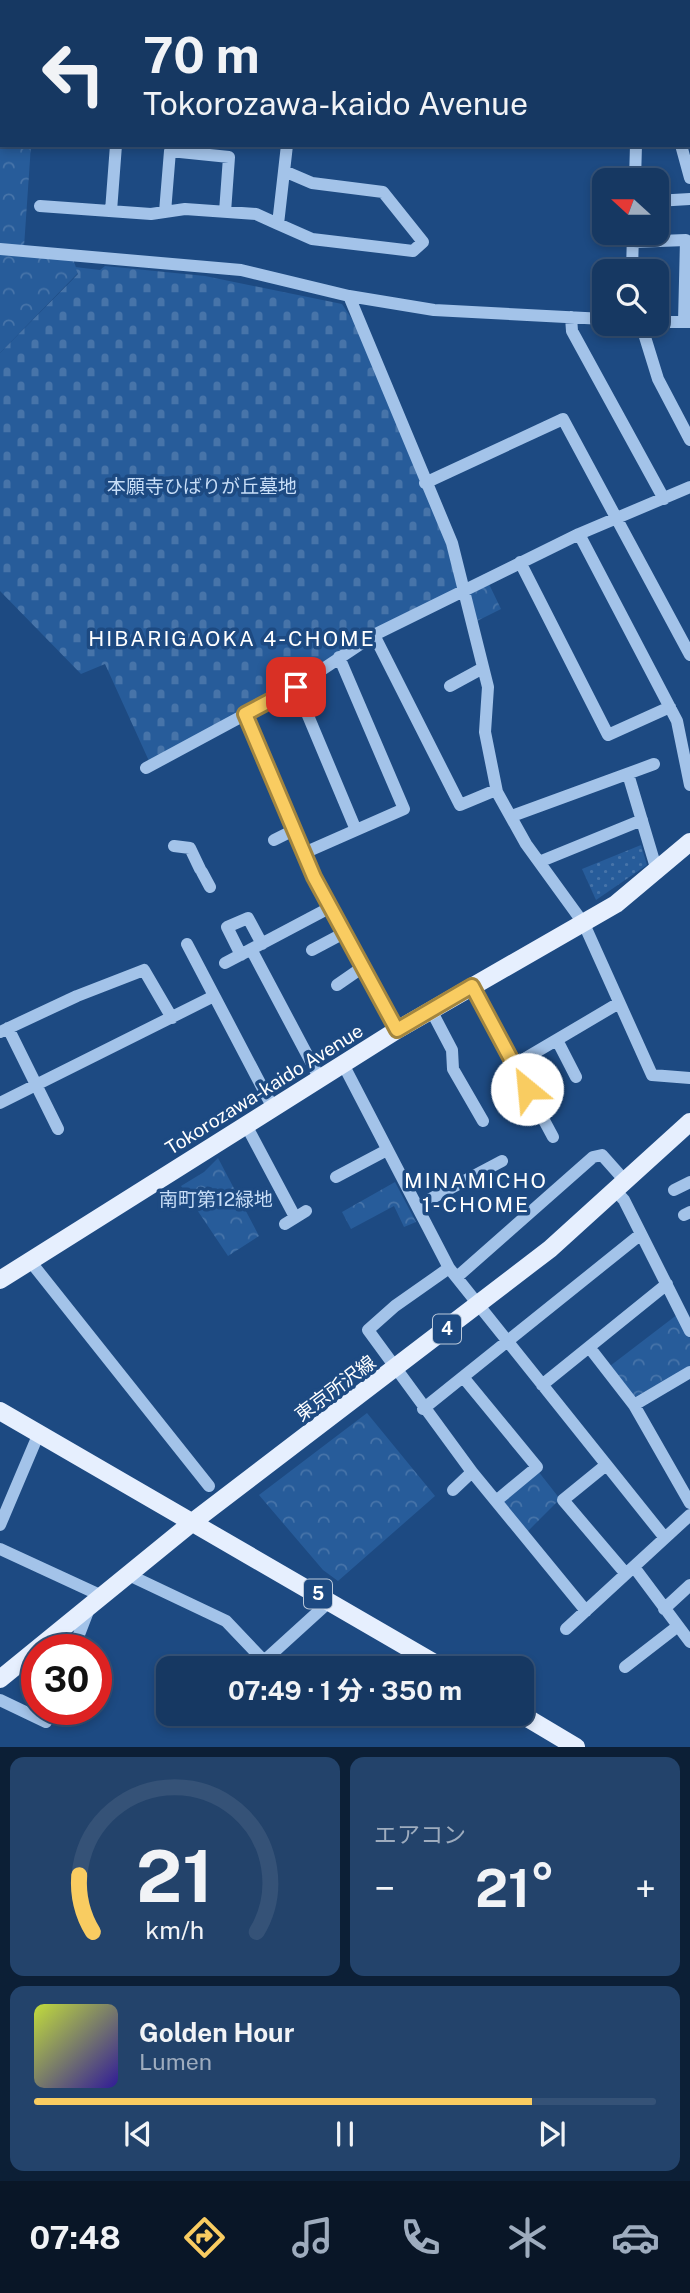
<!DOCTYPE html>
<html lang="ja">
<meta charset="utf-8">
<style>
:root{--surface:#163862;--page:#23436b;--text:#f1f3f6;--muted:#9eacbe;--line:#355277;--accent:#f9cc61}
body{margin:0;font-family:"Public Sans","Noto Sans JP",sans-serif;background:var(--page);color:var(--text);height:100vh;display:flex;flex-direction:column;font-size:26px;white-space:nowrap}
*{box-sizing:border-box;margin:0}
p{font-size:23px;color:var(--muted)}
.icon{flex:none;width:38px;height:38px;fill:none;stroke:currentColor;stroke-width:2;stroke-linecap:round;stroke-linejoin:round}
.map{position:relative;height:1747px;overflow:hidden}
.panel{display:flex;flex-direction:column;gap:10px;padding:10px;background:#0c1f36;flex:1}
.panel>*{flex:none}
.banner{position:absolute;left:0px;top:0px;width:691px;height:147px;box-shadow:0 4px 10px #0003,0 0 0 2px var(--line);background:#163862;color:var(--text);overflow:hidden}
.needle{width:46px;rotate:291deg}
.fabs{position:absolute;left:592px;top:168px;display:grid;gap:14px}
.fabs a{display:grid;place-items:center;width:77px;height:77px;border-radius:14px;background:var(--surface);box-shadow:0 4px 10px #0003,0 0 0 2px var(--line);font-size:35px}
.speed{position:absolute;left:21px;top:1634px;display:flex;gap:14px;font-size:35px;font-weight:700;text-align:center}
.speed>*{display:grid;place-content:center;width:91px;height:91px;border-radius:50%;background:var(--surface);box-shadow:0 4px 10px #0003,0 0 0 2px var(--line);line-height:1}
.speed .limit{border:10px solid #d22;background:#fff;color:#111}
.pin{position:absolute;display:grid;place-items:center;width:60px;height:60px;color:#fff;margin:-30px;border-radius:14px;box-shadow:0 4px 10px #0006}
.me{position:absolute;width:77px;margin:-38px;rotate:332deg;stroke-linejoin:round;filter:drop-shadow(0 0 5px #0008)}
.turn{display:flex;align-items:center;gap:24px;height:147px;padding:0 28px;font-size:32px}
.turn .icon{width:91px;height:91px;stroke-width:2.5}
.turn b{display:block;font-size:49px;line-height:60px}
.big{font-size:52px;font-weight:700;line-height:1.1}
.panel .tile{flex:1;display:flex;flex-direction:column;justify-content:center;gap:10px;min-width:0;padding:0 24px;border-radius:14px;background:var(--page)}
.panel .dial{align-items:center;gap:0}
.dial svg{height:182px;overflow:visible;fill:none;stroke:var(--line);stroke-width:7;stroke-linecap:round;text-anchor:middle}
.dial text{fill:var(--text);stroke:none}
.song{display:flex;align-items:center;gap:21px}
.cover{width:84px;height:84px;border-radius:10px;background:linear-gradient(135deg,hsl(70 70% 55%),hsl(250 70% 35%))}
.played{height:7px;border-radius:4px;background:linear-gradient(90deg,var(--accent) 80%,var(--line) 80%)}
.keys{display:flex;justify-content:space-around;direction:ltr}
.heat{display:flex;justify-content:space-between;align-items:center;font-size:38px;direction:ltr}
.panel .tiles{flex:1;display:grid;gap:10px;grid-template-columns:1fr 1fr}
.tile:last-child{grid-column:span 2}
.trip{position:absolute;left:156px;top:1656px;width:378px;height:70px;border-radius:14px;background:var(--surface);box-shadow:0 4px 10px #0003,0 0 0 2px var(--line);font-weight:700;line-height:70px;text-align:center}
.menu{display:flex;height:112px;justify-content:space-around;align-items:center;background:#091627;color:var(--muted)}
.menu .icon{width:49px;height:49px}
.menu .active{color:var(--accent)}
.menu b{font-size:32px;color:var(--text)}
.map>svg:first-child{display:block}
.grass{fill:url(#grass-dots)}
.forest{fill:url(#forest-crowns)}
.cemetery{fill:url(#cemetery-stones)}
.lines{fill:none;stroke-linecap:round;stroke-linejoin:round}
.minor{stroke:#a3c3e9;stroke-width:12}
.major{stroke:#e6effe;stroke-width:18}
.route-casing{stroke:#a2853f;stroke-width:18}
.route{stroke:#f9cc61;stroke-width:12}
.labels{text-anchor:middle;stroke-width:7;stroke-linejoin:round;paint-order:stroke}
.shield{fill:#1d4a82;stroke:#bbc9da;stroke-width:2}
.shield-label{font-size:18px;font-weight:bold;fill:#fff}
.park-label{font-size:19px;fill:#c7ddf7;stroke:#1d4a82}
.street-label{font-size:19px;fill:#fff;stroke:#1d4a82}
.neighbourhood-label{font-size:21px;letter-spacing:2px;fill:#fff;stroke:#1d4a82}
</style>
<div class="map">
<svg width="690" height="1747" viewBox="0 0 690 1747">
<defs>
<pattern id="grass-dots" width="8" height="8" patternUnits="userSpaceOnUse" patternTransform="scale(1.75)"><rect width="8" height="8" fill="#275c9a"/><path d="M2 2h.1M6 6h.1" fill="none" stroke="#4774a9" stroke-width="1.8" stroke-linecap="round"/></pattern>
<pattern id="forest-crowns" width="20" height="18" patternUnits="userSpaceOnUse" patternTransform="scale(1.75)"><rect width="20" height="18" fill="#275c9a"/><path d="M2 6a3 3 0 1 1 6 0M12 15a3 3 0 1 1 6 0" fill="none" stroke="#4774a9"/></pattern>
<pattern id="cemetery-stones" width="16" height="16" patternUnits="userSpaceOnUse" patternTransform="scale(1.75)"><rect width="16" height="16" fill="#275c9a"/><path d="M2 7V4a2 2 0 0 1 4 0v3zM10 15v-3a2 2 0 0 1 4 0v3z" fill="#4774a9"/></pattern>
</defs>
<rect width="100%" height="100%" fill="#1d4a82"/>
<!-- grass -->
<path class="grass" d="M641,845L647,865L596,900L582,869Z"/>
<!-- forest -->
<path class="forest" d="M0,108L2,145H31L24,247L0,246Z
M0,251L73,259L78,273L0,353Z
M488,582L501,609L475,622L467,594Z
M218,1158L259,1236L228,1256L181,1186L204,1172Z
M395,1182L416,1222L404,1227L394,1206L351,1229L342,1212Z
M678,1314L690,1338V1367L635,1397L610,1366Z
M367,1413L435,1496L338,1581L323,1570L259,1495Z
M538,1471L560,1499L526,1533L501,1502Z"/>
<!-- cemetery -->
<path class="cemetery" d="M105,266L205,276L342,304L354,322L440,522L461,589L284,689L149,761L105,664L81,674L0,591V353L78,274L75,267L100,270Z"/>
<g class="lines">
<!-- minor -->
<path class="minor" d="M630,0L631,2
M21,2L22,0
M388,2L389,0
M681,145L690,178
M635,180L636,145
M656,201L690,199
M40,206L151,214L185,209L256,214L278,224L287,145
M111,211L116,145
M165,212L170,151L229,157L225,212
M278,224L312,239L413,251L423,242L383,192L312,183L284,171
M633,242L686,240L684,322
M0,249L241,270L349,296L434,310L604,319
M632,271L633,233
M349,296L452,543L488,687L485,732L497,792L526,844L584,924L652,1075L690,1078
M571,317L572,331L664,499
M656,322H690
M641,324L658,379L690,440
M425,483L563,419L690,655
M579,534L677,721L690,785
M520,562L608,735L670,707
M374,635L460,805L496,790
M450,686L483,668
M296,687L356,830
M245,714L314,877L397,1030
M146,768L296,687L374,635L579,534L690,487
M628,774L657,871
M512,816L654,764
M274,840L294,830
M174,846L190,848L200,869
M304,853L404,809L339,657
M539,862L642,820
M202,872L210,887
M187,944L273,1108
M251,949L320,1079
M312,950L344,933
M241,955L227,927L248,918L262,944
M225,963L331,907
M337,985L363,967
M472,986L553,1137
M431,1010L452,1050L453,1069L483,1121
M8,1028L58,1129
M0,1032L77,996L144,970L172,1018
M557,1040L576,1077
M343,1064L449,1268L665,1538
M514,1065L619,1003
M0,1103L214,996
M246,1125L295,1217
M336,1177L387,1150
M674,1190L690,1182
M616,1191L624,1200L690,1331
M417,1206L502,1161
M684,1215L690,1212
M285,1224L306,1211
M30,1261L209,1486
M449,1268L395,1306L368,1330L472,1472L586,1611
M457,1277L593,1157L602,1155L626,1182
M589,1347L634,1405
M690,1372L634,1405L690,1503
M463,1377L537,1467L496,1501
M542,1385L667,1284
M423,1409L641,1234
M606,1465L563,1500L626,1574
M453,1490L472,1472
M0,1525L39,1433
M0,1549L102,1596
M634,1567L690,1642
M129,1575L226,1621L264,1661L330,1601
M664,1609L690,1585
M566,1629L690,1515
M73,1650L90,1606
M625,1667L678,1626
M0,1700L46,1722L51,1710"/>
<!-- major -->
<path class="major" d="M0,1280L397,1030L616,904L690,842
M0,1411L443,1668
M0,1679L194,1521L550,1249L690,1122
M519,1713L576,1747"/>
</g>
<g class="lines">
<defs>
<path id="route" d="M296,687L245,714L314,877L397,1030L472,986L527,1089"/>
</defs>
<!-- route casing -->
<use href="#route" class="route-casing"/>
<!-- route -->
<use href="#route" class="route"/>
</g>
<g class="labels">
<!-- shield labels -->
<g class="shield">
<rect x="433" y="1314.5" width="28" height="29" rx="5"/>
<rect x="304" y="1579.5" width="28" height="29" rx="5"/>
</g>
<g class="shield-label">
<text x="447" y="1335">4</text>
<text x="318" y="1600">5</text>
</g>
<!-- park labels -->
<g class="park-label">
<text x="202" y="493">本願寺ひばりが丘墓地</text>
<text x="216" y="1206">南町第12緑地</text>
</g>
<!-- street labels -->
<g class="street-label">
<text transform="translate(264 1089) rotate(-32)" y="7">Tokorozawa-kaido Avenue</text>
<text transform="translate(335 1388) rotate(-37)" y="7">東京所沢線</text>
</g>
<!-- neighbourhood labels -->
<g class="neighbourhood-label">
<text x="232" y="646">HIBARIGAOKA 4-CHOME</text>
<text x="476" y="1188">MINAMICHO<tspan x="476" dy="24">1-CHOME</tspan></text>
</g>
</g>
</svg>
<div class="fabs">
<a><svg class="needle" viewBox="-14 -14 28 28"><path d="M0-13l5 13h-10z" fill="#e53935"/><path d="M0 13l5-13h-10z" fill="#9eacbe"/></svg></a>
<a><svg class="icon" aria-label="search" viewBox="0 0 24 24"><circle cx="10" cy="10" r="6"/><path d="M15 15l6 6"/></svg></a>
</div>
<div class="speed"><div class="limit">30</div></div>
<div class="pin" style="left:296px;top:687px;background:#d93025"><svg class="icon" aria-label="arrive" viewBox="0 0 24 24"><path d="M6 21V4h12l-3 4 3 4H6"/></svg></div>
<svg class="me" style="left:527px;top:1089px" viewBox="-20 -20 40 40"><circle r="19" fill="#fff"/><path d="M0-13L10 11 0 6-10 11z" fill="#f9cc61"/></svg>
<div class="trip">07:49 · 1 分 · 350 m</div>
<div class="banner">
<div class="turn"><svg class="icon" aria-label="left" viewBox="0 0 24 24"><path d="M17 20v-9H6M10 6l-5 5 5 5"/></svg><div><b>70 m</b>Tokorozawa-kaido Avenue</div></div>
</div>
</div>
<section class="panel">
<div class="tiles">
<div class="tile dial"><svg viewBox="0 0 100 80">
<path d="M14 69A42 42 0 1 1 86 69"/>
<path d="M14 69A42 42 0 0 1 8 44" stroke="#f9cc61"/>
<text x="50" y="56" font-size="32" font-weight="700">21</text>
<text x="50" y="72" font-size="11">km/h</text>
</svg></div>
<div class="tile"><p>エアコン</p>
<div class="heat"><a>−</a><b class="big">21°</b><a>+</a></div>
</div>
<div class="tile">
<div class="song"><i class="cover"></i><div><b>Golden Hour</b><p>Lumen</p></div></div>
<div class="played"></div>
<div class="keys"><svg class="icon" aria-label="previous" viewBox="0 0 24 24"><path d="M18 5L8 12l10 7zM5 5v14"/></svg><svg class="icon" aria-label="pause" viewBox="0 0 24 24"><path d="M8 5v14M16 5v14"/></svg><svg class="icon" aria-label="next" viewBox="0 0 24 24"><path d="M6 5l10 7-10 7zM19 5v14"/></svg></div>
</div>
</div>
</section>
<nav class="menu">
<b>07:48</b>
<svg class="icon active" aria-label="directions" viewBox="0 0 24 24"><path d="M12 3l9 9-9 9-9-9zM9 14v-3h6M13 9l2 2-2 2"/></svg>
<svg class="icon" aria-label="music" viewBox="0 0 24 24"><path d="M9 18V5l10-2v13"/><circle cx="6" cy="18" r="3"/><circle cx="16" cy="16" r="3"/></svg>
<svg class="icon" aria-label="phone" viewBox="0 0 24 24"><path d="M5 4h4l2 5-3 2q2 4 5 5l2-3 5 2v4C11 20 4 13 5 4z"/></svg>
<svg class="icon" aria-label="climate" viewBox="0 0 24 24"><path d="M12 3v18M4 7l16 10M4 17L20 7"/></svg>
<svg class="icon" aria-label="car" viewBox="0 0 24 24"><path d="M5 17H2v-5l4-1 3-4h7l3 4 3 1v5h-3M9 17h6M6 11h13"/><circle cx="7" cy="17" r="2"/><circle cx="17" cy="17" r="2"/></svg>
</nav>
